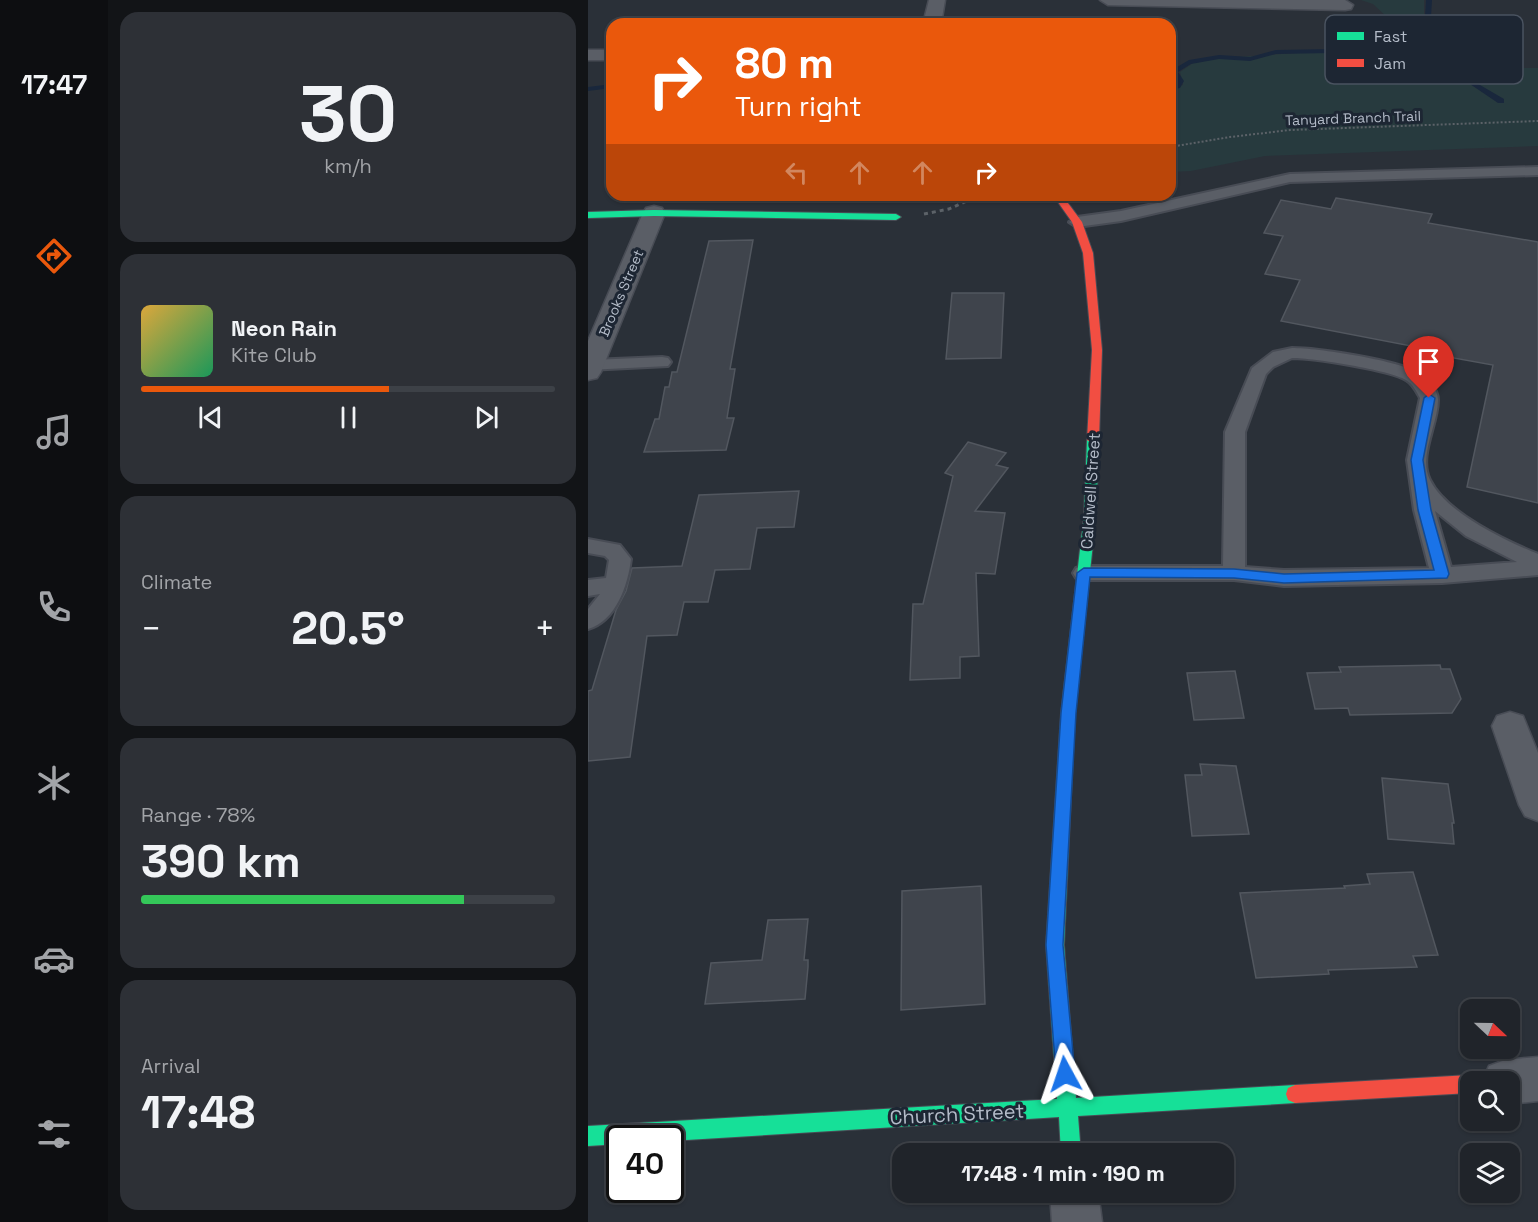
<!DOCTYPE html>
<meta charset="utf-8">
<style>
:root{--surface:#20242a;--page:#2d3036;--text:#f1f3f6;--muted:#a2a4a8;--line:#3d4147;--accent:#ea580c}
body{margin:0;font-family:"Space Grotesk",sans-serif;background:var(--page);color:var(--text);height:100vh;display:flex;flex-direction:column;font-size:22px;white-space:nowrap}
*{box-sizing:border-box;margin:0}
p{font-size:20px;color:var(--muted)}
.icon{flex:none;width:33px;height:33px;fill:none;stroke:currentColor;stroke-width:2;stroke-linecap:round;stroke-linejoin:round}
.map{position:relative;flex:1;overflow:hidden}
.drawer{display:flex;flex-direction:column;gap:12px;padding:12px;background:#121417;width:480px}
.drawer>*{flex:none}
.guide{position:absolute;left:18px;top:18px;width:570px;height:183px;border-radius:18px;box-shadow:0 2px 4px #0004,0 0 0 2px var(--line);background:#ea580c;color:#fff;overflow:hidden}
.needle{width:39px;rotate:112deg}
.tools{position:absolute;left:872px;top:999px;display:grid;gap:12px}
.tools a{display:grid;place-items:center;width:60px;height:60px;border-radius:12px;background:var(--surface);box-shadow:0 2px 4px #0004,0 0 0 2px var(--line);font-size:30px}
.speed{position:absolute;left:18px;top:1125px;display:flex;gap:12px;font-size:30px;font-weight:700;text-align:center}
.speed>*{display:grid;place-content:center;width:78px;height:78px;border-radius:50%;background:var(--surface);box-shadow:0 2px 4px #0004,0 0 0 2px var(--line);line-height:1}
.speed .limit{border:3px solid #111;border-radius:9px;background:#fff;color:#111}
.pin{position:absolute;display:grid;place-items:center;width:51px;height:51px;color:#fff;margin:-62px -26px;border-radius:50% 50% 50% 0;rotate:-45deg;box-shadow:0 0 6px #0007}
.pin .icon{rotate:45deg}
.me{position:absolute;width:66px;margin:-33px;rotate:355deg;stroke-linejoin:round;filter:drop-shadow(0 0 4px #0008)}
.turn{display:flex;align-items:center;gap:21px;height:126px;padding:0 30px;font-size:27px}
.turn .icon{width:78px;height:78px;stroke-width:2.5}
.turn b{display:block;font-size:42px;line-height:51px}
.lanes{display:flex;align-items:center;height:57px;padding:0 30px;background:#0003;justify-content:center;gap:30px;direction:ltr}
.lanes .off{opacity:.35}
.big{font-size:45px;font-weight:700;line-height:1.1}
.drawer .card{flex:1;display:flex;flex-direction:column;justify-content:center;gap:9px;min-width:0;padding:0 21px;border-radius:18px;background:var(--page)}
.drawer .dial{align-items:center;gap:0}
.dial b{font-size:78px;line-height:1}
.song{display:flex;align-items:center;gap:18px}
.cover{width:72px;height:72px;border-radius:9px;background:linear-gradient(135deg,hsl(40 70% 55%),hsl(150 70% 35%))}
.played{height:6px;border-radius:3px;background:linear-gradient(90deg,var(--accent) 60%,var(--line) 60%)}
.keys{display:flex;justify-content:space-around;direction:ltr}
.heat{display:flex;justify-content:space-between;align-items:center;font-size:33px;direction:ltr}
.charge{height:9px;border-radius:4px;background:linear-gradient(90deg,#34c759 78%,var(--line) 0)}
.trip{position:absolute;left:304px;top:1143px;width:342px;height:60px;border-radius:18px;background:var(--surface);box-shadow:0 2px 4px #0004,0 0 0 2px var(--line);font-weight:700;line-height:60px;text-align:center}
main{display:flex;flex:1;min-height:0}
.menu{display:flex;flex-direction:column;width:108px;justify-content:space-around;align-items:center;background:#0d0e11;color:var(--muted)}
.menu .icon{width:42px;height:42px}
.menu .active{color:var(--accent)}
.menu b{font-size:27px;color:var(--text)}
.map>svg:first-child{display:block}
.green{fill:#273a3e}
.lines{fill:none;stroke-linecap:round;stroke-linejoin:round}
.stream{fill:#19273c;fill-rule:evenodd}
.building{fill:#3f444c;stroke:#52575f;stroke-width:1.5}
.lane-casing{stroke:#484c55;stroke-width:4}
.street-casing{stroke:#484c55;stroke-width:3}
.fast-casing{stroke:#484c55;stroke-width:2}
.jam-casing{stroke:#484c55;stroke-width:2}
.path-far1{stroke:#5c6268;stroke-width:2;stroke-dasharray:2 2;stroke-linecap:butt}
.path{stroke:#5c6268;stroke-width:3;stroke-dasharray:4 4;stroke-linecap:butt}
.lane{fill:#5a5e66;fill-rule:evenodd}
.street{fill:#5a5e66;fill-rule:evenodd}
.fast{fill:#16e098;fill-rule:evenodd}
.jam{fill:#f24e42;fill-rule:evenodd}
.route{fill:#1a73e8;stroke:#114b97;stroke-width:1.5}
.labels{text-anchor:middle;stroke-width:6;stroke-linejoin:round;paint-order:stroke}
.far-street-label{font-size:14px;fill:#b4bcc9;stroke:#1d2633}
.street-label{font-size:16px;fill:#b4bcc9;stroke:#1d2633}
.near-street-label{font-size:20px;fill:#b4bcc9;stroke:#1d2633}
.key{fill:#1d2633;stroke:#4a5360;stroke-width:1.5}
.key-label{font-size:16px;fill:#b4bcc9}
</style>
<main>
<nav class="menu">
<b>17:47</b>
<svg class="icon active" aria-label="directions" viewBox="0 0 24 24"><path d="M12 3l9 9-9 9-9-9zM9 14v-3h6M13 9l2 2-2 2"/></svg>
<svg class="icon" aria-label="music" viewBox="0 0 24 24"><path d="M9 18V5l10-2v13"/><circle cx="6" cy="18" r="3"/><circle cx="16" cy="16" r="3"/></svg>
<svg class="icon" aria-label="phone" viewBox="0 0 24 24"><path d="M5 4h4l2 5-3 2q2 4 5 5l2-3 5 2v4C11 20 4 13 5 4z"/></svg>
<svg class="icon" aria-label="climate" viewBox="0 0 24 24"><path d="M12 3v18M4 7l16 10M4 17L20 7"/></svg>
<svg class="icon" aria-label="car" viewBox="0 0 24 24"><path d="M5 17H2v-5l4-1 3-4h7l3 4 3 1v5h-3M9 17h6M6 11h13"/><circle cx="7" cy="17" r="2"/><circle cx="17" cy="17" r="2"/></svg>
<svg class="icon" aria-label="filters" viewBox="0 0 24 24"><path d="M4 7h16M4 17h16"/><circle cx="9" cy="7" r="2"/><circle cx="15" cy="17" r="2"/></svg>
</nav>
<section class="drawer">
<div class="card dial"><b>30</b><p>km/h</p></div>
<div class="card">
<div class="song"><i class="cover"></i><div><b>Neon Rain</b><p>Kite Club</p></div></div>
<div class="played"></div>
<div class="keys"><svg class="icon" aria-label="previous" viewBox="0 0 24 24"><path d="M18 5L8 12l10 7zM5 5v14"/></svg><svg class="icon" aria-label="pause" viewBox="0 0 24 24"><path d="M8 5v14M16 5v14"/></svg><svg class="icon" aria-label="next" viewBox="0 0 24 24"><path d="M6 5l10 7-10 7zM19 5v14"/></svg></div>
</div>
<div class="card"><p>Climate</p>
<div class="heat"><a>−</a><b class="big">20.5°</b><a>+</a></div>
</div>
<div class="card"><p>Range · 78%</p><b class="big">390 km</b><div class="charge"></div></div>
<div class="card"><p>Arrival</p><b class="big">17:48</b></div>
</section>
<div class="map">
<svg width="950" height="1222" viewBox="0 0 950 1222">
<rect width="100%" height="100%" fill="#2a3038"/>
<!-- green -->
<path class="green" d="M773,0H836V15L801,19L785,4Z
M742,51L832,60H880L918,68H950V146L677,156L603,171L582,172V89L595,85L592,72L605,63L632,58Z"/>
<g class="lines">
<!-- stream -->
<path class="stream" d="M838,0H844L843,17L881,54L860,61L880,78L916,99V103H910L876,80L853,62L744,53L688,54L662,61L631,59L603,64L590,72L596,81L592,88L582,90V86L587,85L590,81L583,71L584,70L601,60L631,55L662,57L688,50L744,49L855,58L873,53L837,17Z
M24,84V88L0,91V87Z"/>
</g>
<!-- building -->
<path class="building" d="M748,198L844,214L840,223L950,242V503L879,487L905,365L838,353L839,349L693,321L712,280L677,274L695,236L676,233L693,200L743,209Z
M165,240L142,369H147L139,418H146L138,450L56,452L67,419H71L77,387H81L84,372H89L121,241Z
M364,293H416L413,358L358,359Z
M380,442L418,453L408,465L420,468L387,511L417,513L407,574L388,573L391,656L372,657V678L322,680L325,604H335L365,476L357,473Z
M211,491L206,527L169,528L162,569L127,570L120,602H96L89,635L59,636L42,757L0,761V691L4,690L28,610L38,591L44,568L94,566L111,495Z
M852,665L853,669H862L873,699L864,713L762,715L760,708L727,709L719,673L753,672L751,667Z
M647,671L656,718L606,720L599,673Z
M612,764L648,766L661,834L604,836L597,775H614Z
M794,778L860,784L866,823H864L866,844L800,839Z
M825,872L850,955L825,956L829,967L740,970L741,974L668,978L652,893L757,888L756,886L782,884L779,874Z
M393,886L397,1004L313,1010L314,891Z
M220,919L216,960H220V967L217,999L117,1004L123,963L174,960L180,920Z"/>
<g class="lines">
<defs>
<path id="lane" d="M950,167V175L702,182L533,221L489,227L481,222L489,217L533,211L702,174Z
M704,348C730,348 807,360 829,372C838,376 850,389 850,400C850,425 830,456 842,480C858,513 918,541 950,554V575L854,583L696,586L646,580H496L488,578L485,573L488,568L496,566H635L637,432L664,368L685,352ZM704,358C725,358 802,370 818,380C825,384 828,391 832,398L819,460L826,510L841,568L696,570L657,567V432L678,374L685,367ZM847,511L878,536L929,562L863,567Z
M74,357L80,358L83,362L80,366L0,370V360H3Z
M0,539L32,545L43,559C40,585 28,621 0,629V609L12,594L0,596V580L18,578L21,560L17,556L0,553Z"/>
<path id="street" d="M341,0H357L353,24H335Z
M512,0H757L765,5L763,9L757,10L520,5Z
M0,50H24V60H0Z
M66,206L74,208L77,213L13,372L9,378L0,380V341L55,213L58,208Z
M922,712L935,716L950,753V821L937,816L931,805L904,726L909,716Z
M950,1057V1101L921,1104V1082H894L901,1066L917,1060Z
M462,1192H510L514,1222H464Z"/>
<path id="fast" d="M66,210L308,214L313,217L308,220L66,216L0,218V212Z
M505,436L511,440L508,515L487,713L476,945L488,1098L707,1085L714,1088L716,1094L714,1100L707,1103L490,1116L493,1154H473L471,1117L82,1141V1138H32V1144L0,1146V1126L469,1099L458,945L473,713L496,515L499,440Z"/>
<path id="jam" d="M465,195H474L494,222L505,253L514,350L511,440L505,444L499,440L504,350L495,253L484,222Z
M882,1075L889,1078L890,1082H882V1093L707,1103L700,1100L698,1094L700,1088L707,1085Z"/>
</defs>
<!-- lane casing -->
<use href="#lane" class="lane-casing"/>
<!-- street casing -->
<use href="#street" class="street-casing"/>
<!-- fast casing -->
<use href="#fast" class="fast-casing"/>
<!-- jam casing -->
<use href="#jam" class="jam-casing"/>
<!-- path-far1 -->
<path class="path-far1" d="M582,147L642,137L702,130L950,121
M389,196L392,195"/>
<!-- path -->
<path class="path" d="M336,214L361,209L392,195"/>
<!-- lane -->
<use href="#lane" class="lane"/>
<!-- street -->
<use href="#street" class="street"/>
<!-- fast -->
<use href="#fast" class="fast"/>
<!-- jam -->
<use href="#jam" class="jam"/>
</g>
<!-- route -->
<path class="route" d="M841,394L847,398L835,460L843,510L861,574L859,578L696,583L646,578L502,577L488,713L475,945L487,1074L484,1080L477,1083L471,1080L468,1074L458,945L473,713L489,573L496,568L646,569L696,574L846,570L830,510L823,460L836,398Z"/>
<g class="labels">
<!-- far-street labels -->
<g class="far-street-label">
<text transform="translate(765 118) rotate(-2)" y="5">Tanyard Branch Trail</text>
<text transform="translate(33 293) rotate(-67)" y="5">Brooks Street</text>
</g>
<!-- street labels -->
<g class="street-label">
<text transform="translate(502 491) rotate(-86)" y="6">Caldwell Street</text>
</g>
<!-- near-street labels -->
<g class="near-street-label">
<text transform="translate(369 1114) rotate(-3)" y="7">Church Street</text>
</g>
</g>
<!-- legend -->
<rect x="737" y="15" width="198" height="69" rx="9" class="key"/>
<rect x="749" y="32" width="27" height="8" fill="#16e098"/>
<rect x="749" y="59" width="27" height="8" fill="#f24e42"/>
<g class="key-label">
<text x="786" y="42">Fast</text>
<text x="786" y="69">Jam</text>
</g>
</svg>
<div class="tools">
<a><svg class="needle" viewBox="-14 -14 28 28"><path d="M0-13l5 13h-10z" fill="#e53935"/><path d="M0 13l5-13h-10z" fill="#a2a4a8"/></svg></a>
<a><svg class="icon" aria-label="search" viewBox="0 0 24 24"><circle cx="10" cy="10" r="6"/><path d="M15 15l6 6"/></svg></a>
<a><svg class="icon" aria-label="layers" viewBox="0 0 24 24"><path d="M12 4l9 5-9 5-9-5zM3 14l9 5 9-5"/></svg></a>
</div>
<div class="speed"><div class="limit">40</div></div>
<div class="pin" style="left:841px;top:398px;background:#d93025"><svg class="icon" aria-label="arrive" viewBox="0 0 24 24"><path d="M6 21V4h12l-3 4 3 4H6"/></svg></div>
<svg class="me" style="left:477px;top:1074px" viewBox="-20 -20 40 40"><path d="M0-17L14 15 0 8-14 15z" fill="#1a73e8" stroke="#fff" stroke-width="4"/></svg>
<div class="trip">17:48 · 1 min · 190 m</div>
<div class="guide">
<div class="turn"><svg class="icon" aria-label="right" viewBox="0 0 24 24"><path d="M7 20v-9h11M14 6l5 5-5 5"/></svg><div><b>80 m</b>Turn right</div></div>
<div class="lanes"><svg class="icon off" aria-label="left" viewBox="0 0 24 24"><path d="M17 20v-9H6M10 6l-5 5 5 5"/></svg><svg class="icon off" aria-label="ahead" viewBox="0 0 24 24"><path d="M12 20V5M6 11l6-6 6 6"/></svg><svg class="icon off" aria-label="ahead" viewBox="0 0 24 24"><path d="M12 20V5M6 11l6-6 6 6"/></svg><svg class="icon" aria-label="right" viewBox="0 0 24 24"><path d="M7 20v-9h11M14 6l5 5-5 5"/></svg></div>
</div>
</div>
</main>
